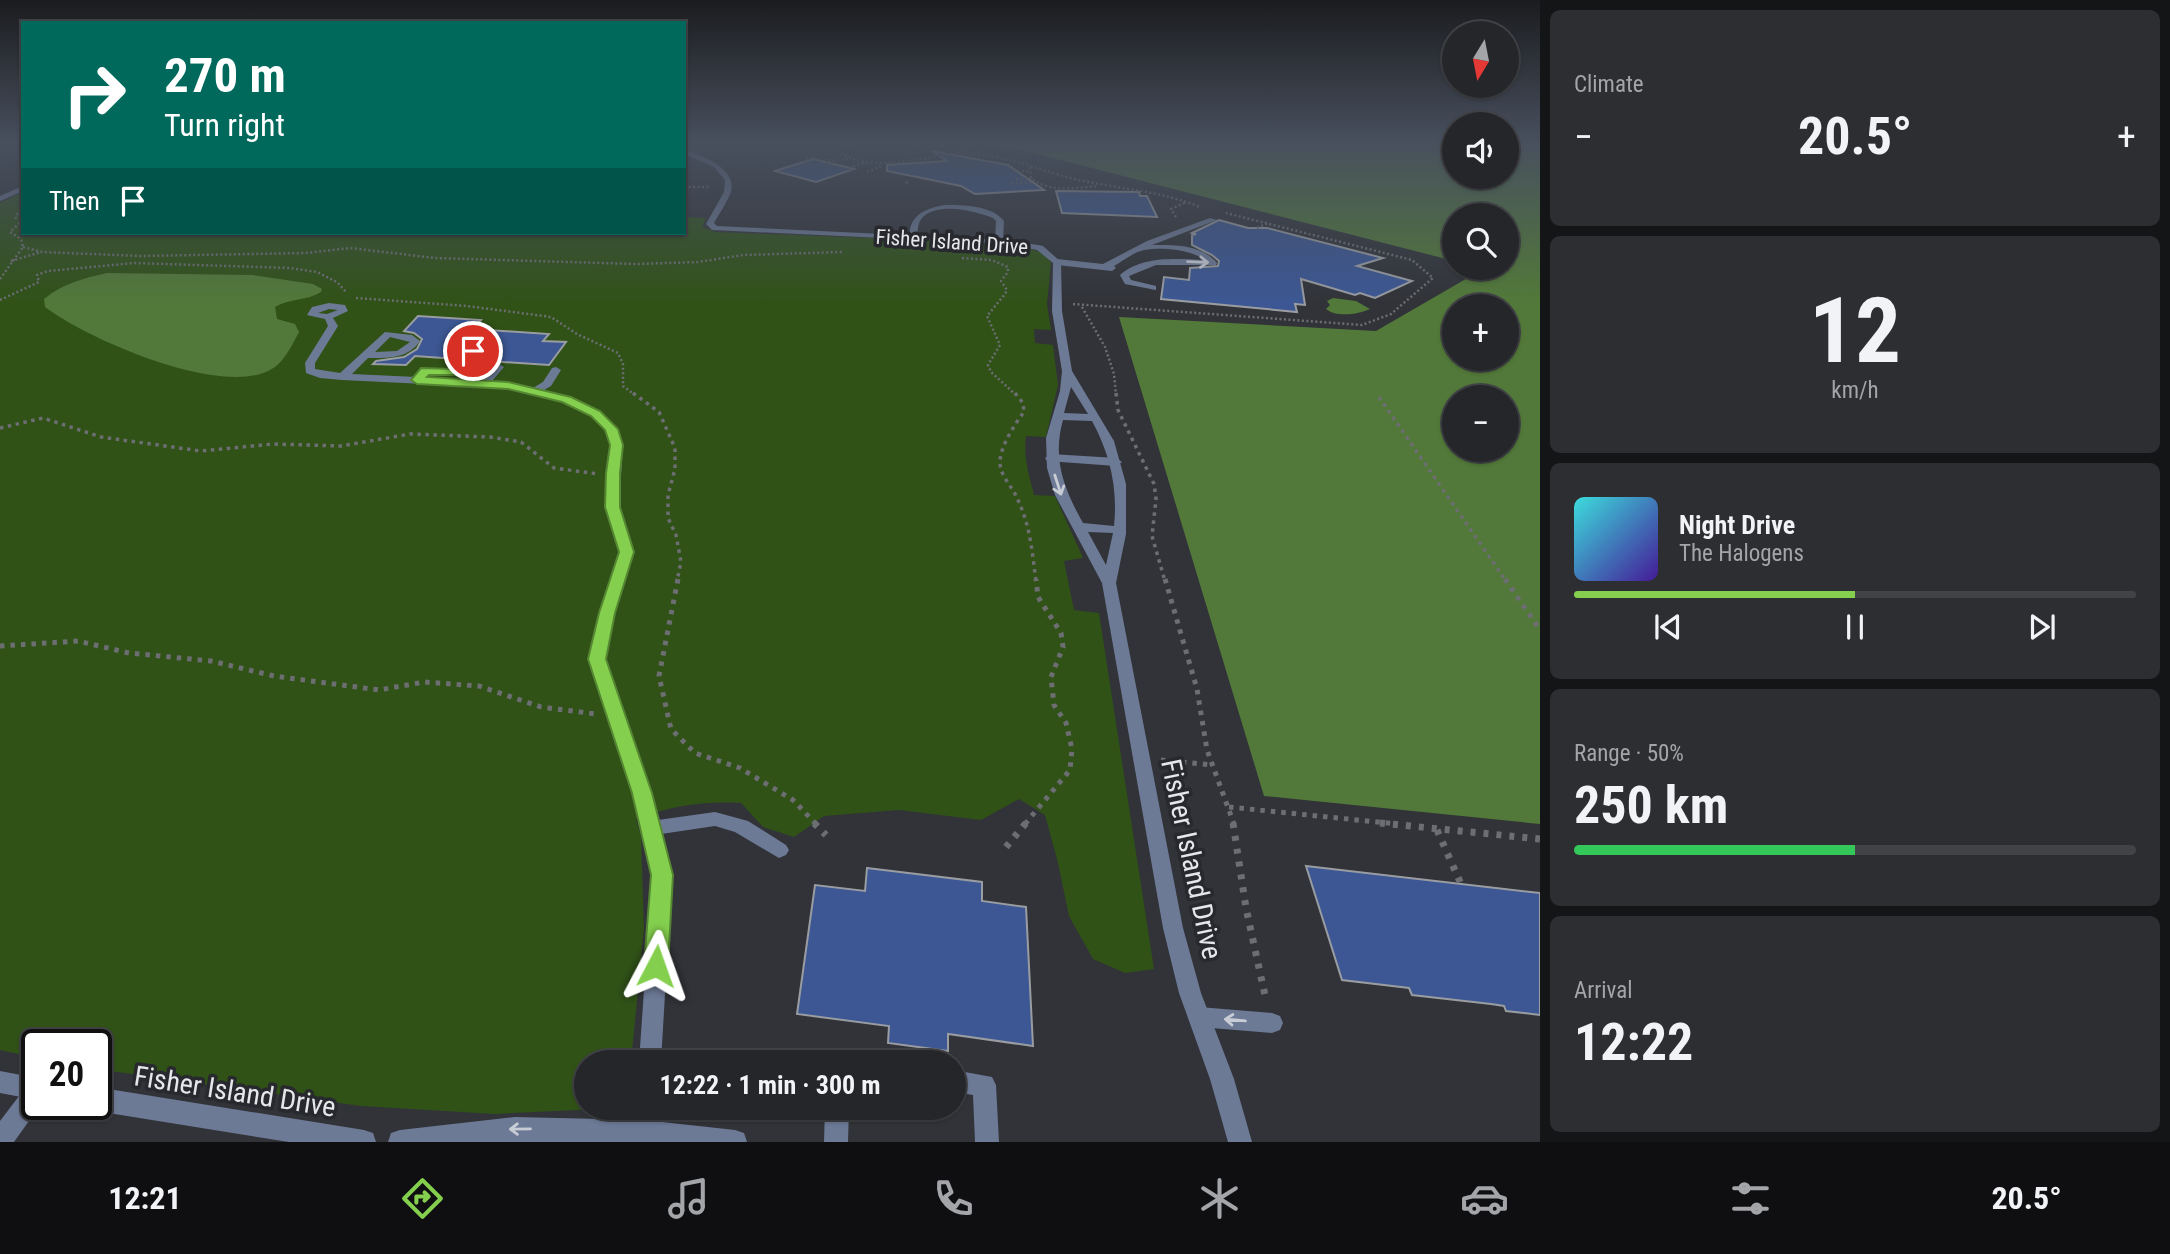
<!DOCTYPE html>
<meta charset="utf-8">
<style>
:root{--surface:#25262a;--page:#2d2e32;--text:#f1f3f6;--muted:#a3a5a8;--line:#424347;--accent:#84d04e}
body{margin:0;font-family:"Roboto Condensed",sans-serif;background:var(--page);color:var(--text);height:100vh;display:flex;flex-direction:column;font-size:26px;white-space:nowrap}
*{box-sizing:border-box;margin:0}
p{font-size:23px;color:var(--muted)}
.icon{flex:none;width:38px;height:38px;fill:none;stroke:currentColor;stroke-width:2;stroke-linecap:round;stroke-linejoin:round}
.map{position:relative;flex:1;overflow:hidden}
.panel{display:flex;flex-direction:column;gap:10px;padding:10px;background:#141517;width:630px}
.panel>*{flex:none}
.hud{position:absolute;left:21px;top:21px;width:665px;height:214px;border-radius:0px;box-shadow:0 2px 5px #0004,0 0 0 2px var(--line);background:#00695c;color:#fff;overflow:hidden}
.needle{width:46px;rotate:190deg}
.controls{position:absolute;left:1442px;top:21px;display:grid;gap:14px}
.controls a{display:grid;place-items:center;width:77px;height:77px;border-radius:50%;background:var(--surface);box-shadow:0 2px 5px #0004,0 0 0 2px var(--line);font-size:35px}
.speed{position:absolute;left:21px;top:1029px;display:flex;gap:14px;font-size:35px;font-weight:700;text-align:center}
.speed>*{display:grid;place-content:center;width:91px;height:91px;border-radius:50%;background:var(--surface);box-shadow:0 2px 5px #0004,0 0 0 2px var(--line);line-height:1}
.speed .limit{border:4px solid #111;border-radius:10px;background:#fff;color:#111}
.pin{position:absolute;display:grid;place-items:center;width:60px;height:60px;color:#fff;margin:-30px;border:4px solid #fff;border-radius:50%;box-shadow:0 2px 7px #0007}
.me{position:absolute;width:77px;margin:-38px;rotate:4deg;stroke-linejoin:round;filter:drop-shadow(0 0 5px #0008)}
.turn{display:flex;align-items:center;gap:24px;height:147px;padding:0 28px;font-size:32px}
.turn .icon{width:91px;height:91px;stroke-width:2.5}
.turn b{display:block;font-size:49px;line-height:60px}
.then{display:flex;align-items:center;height:66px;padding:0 28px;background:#0003;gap:14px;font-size:26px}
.big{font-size:52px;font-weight:700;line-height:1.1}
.panel .tile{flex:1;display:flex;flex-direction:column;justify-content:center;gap:10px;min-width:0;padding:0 24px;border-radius:10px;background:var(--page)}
.panel .dial{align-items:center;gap:0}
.dial b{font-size:91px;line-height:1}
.song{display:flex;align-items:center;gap:21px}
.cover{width:84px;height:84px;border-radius:10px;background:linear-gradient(135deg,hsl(180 70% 55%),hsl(260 70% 35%))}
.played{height:7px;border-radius:4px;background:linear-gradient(90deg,var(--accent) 50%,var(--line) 50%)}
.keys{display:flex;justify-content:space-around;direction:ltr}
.heat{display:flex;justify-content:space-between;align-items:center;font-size:38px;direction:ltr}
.charge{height:10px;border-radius:5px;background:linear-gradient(90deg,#34c759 50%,var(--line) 0)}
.trip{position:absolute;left:574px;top:1050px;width:392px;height:70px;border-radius:35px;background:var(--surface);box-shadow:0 2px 5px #0004,0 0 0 2px var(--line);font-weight:700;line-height:70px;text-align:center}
.dock{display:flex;height:112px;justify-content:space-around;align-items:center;background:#0f0f11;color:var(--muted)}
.dock .icon{width:49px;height:49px}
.dock .on{color:var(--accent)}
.dock b{font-size:32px;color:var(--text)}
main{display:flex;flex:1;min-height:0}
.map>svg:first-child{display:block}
.green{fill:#305217}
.water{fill:#527939;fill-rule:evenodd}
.building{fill:#3c5793;stroke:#999ca1;stroke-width:2}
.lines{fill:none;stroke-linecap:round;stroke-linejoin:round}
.path-far3{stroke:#6c6e72;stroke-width:2.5;stroke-dasharray:2 2.5;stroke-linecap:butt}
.path-far2{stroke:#6c6e72;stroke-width:3.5;stroke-dasharray:3.5 4.5;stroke-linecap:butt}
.path-far1{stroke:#6c6e72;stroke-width:5;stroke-dasharray:4.5 6;stroke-linecap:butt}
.path{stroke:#6c6e72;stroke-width:7;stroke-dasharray:5 8;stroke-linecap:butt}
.service{fill:#6d7a96;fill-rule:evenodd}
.tertiary{fill:#6d7a96;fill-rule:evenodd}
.oneway{stroke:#c8ccd5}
.route{fill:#84d04e;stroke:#568733;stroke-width:2}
.labels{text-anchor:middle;stroke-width:7;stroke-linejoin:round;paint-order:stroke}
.far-street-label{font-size:21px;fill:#e6e7ea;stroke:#27292e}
.near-street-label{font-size:28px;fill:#e6e7ea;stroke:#27292e}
</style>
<main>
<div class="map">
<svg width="1540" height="1142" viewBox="0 0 1540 1142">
<rect width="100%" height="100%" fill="#313338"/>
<!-- green -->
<path class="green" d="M23,192V233H684V217L706,218L702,227L716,232L994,243C1014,245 1037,245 1051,262L1047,304L1051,330L1034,329L1035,343L1053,345L1058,385L1046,437L1026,436C1023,456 1029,475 1034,495L1055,496L1083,558L1064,561L1074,610L1099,613L1154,969L1125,973L1093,959L1069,916L1058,863L1045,815L1019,799L981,820L899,810L824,816L794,837L763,827L741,803C703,801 671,806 636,819L641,837L644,928L631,1062H586V1108H600L598,1109L495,1114L361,1106L96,1069V1045H37V1058L0,1050V203Z"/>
<!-- water -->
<path class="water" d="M972,143H1454V177H1507V143H1540V824L1264,796L1119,317L1376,331L1483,269L1480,268H1507V215H1454V261L1014,148ZM1454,306H1507V359H1454ZM1454,397H1507V450H1454Z
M107,273L253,275L313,284L322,289L321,292C307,301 289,298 275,307L277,319L295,324L299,332C292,345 284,363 270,370C220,397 87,339 45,307L44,299C62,284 84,278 107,273Z
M1333,298L1356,301L1370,309C1359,314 1337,318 1326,309L1330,305L1327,301Z"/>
<!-- building -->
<path class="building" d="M932,151L1008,165L1044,190L975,194L961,186L887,171V165L947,161Z
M813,159L854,169L816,182L775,171Z
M1056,191L1139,192L1140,196H1147L1157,217L1062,213Z
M1219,220L1248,228H1267L1383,258L1357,266L1412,281L1375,298L1360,293L1355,295L1301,279L1305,305L1295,304L1297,312L1161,299L1164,277L1189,280L1190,268L1218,266L1219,261L1212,255L1192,245V235L1196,234L1192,233Z
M418,316L481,320L473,329L549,334L543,341L566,342L549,365L473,360L488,340L482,332L471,330L463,335L471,341L457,359L415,356L406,365L373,364L376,361L404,357L417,349L422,339L414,333L404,331Z
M1306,866L1540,893V1015L1506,1011L1504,1006L1491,1004L1412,995L1409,988L1342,980Z
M867,868L982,882V901L1026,907L1033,1046L948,1034V1051L888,1043L889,1026L797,1014L815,885L865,891Z"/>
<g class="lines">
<!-- path-far3 -->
<path class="path-far3" d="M850,143L838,151C873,175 920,156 959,154C1001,152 1039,171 1079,180C1120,189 1161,191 1200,207
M914,143L921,148
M959,143L969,147L963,152
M806,158L833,161
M830,165L833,161L848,159
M1030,167L1031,178C1049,193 1075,188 1097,186
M849,168L865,162
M1013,171H1030
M867,172L880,167L877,163
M1016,179L1031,178
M906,182L908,184
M1011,183L1033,182
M684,187H711
M1176,217L1171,209L1186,202
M21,220L16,218V215L23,210
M1257,228L1268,223
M23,247L42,252L141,256L306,253L350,248L435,258L635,264L698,262L743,255L842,252
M962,258L992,260L1008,267V272L1001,281L1007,290L1005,294L987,316L1000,345L988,365L991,372L1016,395
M11,261L41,252
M0,279L23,247L21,239L10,232L23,220
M356,298L467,306L551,317L577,334L618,353L623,364V386L635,395
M0,300L39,282L37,275L48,271L134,263L290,268L317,272L337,282L346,292
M1073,304L1362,325L1391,314L1433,278L1412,260L1226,213
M1082,307L1105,347L1114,374L1116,395"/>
<!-- path-far2 -->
<path class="path-far2" d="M633,393L659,412L675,448V469L668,495V518L676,535L681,562L677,581
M1015,393L1023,403L1024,412C1015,424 1001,445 1000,461C999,474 1011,485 1016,496C1030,523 1032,551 1036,581
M1116,393L1118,410L1154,484L1156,499L1152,536L1165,581
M1379,397L1506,581
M0,428L43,418L101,437L201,451L273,444L341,446L410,434L490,437L521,442L554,468L598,474"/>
<!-- path-far1 -->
<path class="path-far1" d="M678,579L659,676L671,729L695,753L740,768L793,800L816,824
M1165,579L1197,689L1207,750L1234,824
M1505,579L1540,630
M0,646L78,641L129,653L211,661L274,676L379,690L424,682L479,686L541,707L596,714
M1161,760L1212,765
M1229,807L1397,824
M1025,824L1070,770L1072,749L1066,723L1054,705L1051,677L1063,647L1061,633L1038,597L1036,579"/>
<!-- path -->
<path class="path" d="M814,823L826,835
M1233,823L1246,908L1266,1000
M1380,823L1540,839
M1437,830L1461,884
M1006,847L1026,823"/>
<!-- service -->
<path class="service" d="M944,205C962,205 992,205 1004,221L1003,241L999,243L995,241L996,221L993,218C974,211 940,202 923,217C917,223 918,231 917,238L910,240C907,217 923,209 944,205Z
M1210,218L1217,220L1152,245C1175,245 1201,244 1217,263L1216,265H1156L1129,276L1131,280L1156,286V290L1125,284L1120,275C1143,255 1177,259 1205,260C1189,249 1163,247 1144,250C1134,252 1123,261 1114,266L1116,268L1112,271L1057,265L1053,262L1057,259L1103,264L1147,241Z
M329,303L345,305L348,311L333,318L338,326L315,363V369L340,373L385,332L412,335L420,341C408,359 388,358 368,358L352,374L481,380L495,365L499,364L504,367L492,381L508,382L533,388L543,382L552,368L556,367L561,370L551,386L544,390L570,397L600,411L618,429L623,445L619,507L633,552L614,613L605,659L651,793L658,820L715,812L748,821L786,845L789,850L786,855L779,858L735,832L715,826L661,834L672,875L661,1062H639L652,875L633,793L589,659L600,613L619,552L607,507L611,445L607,430L592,415L562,401L508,388L342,380L320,378L306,373L305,363L328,326L325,319L307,315L312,307ZM329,309L338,310L327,314L318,313ZM390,337L410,342L397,351L375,352Z
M471,333L482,335L485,340L459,374H435V370L452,369L475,340L466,336Z
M1051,454L1116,458L1122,462L1116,466L1047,461L1045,458Z
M1199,1007L1272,1013L1280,1016L1283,1023L1280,1030L1272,1033L1199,1027L1191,1024L1188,1017L1191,1010Z
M769,1049L794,1054L797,1062H759L761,1052Z
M954,1070L992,1077L996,1085L999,1142H975L973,1095L954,1092Z
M37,1080V1104H41L14,1142H0V1121L29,1083Z
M634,1108H658L656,1132L653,1141H635L632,1132Z
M825,1108H849L848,1142H824Z"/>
<!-- tertiary -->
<path class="tertiary" d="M684,149C702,156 740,169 730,194C726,204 719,214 714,223L717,226L1008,240L1043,246L1061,262L1062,311L1072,371L1114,441L1126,484V534L1116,583L1183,928L1201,993L1234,1079L1252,1142H1228L1210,1079L1179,993L1163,928L1102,583L1055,495L1047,468L1046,438L1060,391L1062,371L1052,311L1053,263L1037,250L1008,244L712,230L706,224L724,192L725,180L714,167L684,154ZM1071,387L1088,414L1064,413ZM1063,420L1092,421C1110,454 1118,488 1114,526L1083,523C1064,489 1052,459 1063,420ZM1088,532L1113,533L1106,565Z
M23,186V191L0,201V196Z
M0,1071L37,1078V1100L0,1093Z
M96,1087L364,1130L373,1133L376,1142H289L96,1111L88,1107L86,1104H96Z
M515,1117L644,1120L735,1130L744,1133L747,1142H388L391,1133L400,1130Z"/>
</g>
<!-- one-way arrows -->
<defs><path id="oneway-shaft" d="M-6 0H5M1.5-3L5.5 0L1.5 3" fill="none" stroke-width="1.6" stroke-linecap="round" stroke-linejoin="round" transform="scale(1.75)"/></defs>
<g class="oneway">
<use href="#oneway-shaft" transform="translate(1198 262) rotate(2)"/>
<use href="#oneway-shaft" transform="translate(1058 485) rotate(72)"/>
<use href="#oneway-shaft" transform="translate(1235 1020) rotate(-175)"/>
<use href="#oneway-shaft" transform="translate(520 1129) rotate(179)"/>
</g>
<!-- sky -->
<linearGradient id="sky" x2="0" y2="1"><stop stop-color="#1b1c1f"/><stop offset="0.47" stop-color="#48505e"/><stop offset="1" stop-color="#48505e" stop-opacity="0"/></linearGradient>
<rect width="1540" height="303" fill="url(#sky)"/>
<!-- route -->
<path class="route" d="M469,349L479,351L459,375H429L427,377L508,382L571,397L600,411L618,429L623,445L620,473V507L634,552L615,613L606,659L652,793L673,875L668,966L665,974L656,977L648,974L644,966L651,875L632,793L588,659L599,613L619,552L605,507L606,473L610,445L605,430L591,416L562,402L508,389L417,384L411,380L421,368L452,369Z"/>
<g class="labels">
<!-- far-street labels -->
<g class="far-street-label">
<text transform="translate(952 242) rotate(4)" y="7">Fisher Island Drive</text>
</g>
<!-- near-street labels -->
<g class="near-street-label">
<text transform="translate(1192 859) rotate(78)" y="10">Fisher Island Drive</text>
<text transform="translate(235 1091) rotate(9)" y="10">Fisher Island Drive</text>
</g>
</g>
</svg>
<div class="controls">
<a><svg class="needle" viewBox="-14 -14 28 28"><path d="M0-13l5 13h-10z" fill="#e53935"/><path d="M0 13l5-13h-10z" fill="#a3a5a8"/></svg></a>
<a><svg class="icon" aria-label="sound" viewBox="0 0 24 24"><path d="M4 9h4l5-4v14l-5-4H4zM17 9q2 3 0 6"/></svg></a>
<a><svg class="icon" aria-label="search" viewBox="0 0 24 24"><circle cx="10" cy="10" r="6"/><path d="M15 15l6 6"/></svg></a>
<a>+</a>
<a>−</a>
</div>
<div class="speed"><div class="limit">20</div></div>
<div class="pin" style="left:473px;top:351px;background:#d93025"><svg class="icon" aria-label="arrive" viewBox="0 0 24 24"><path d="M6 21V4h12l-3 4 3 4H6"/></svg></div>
<svg class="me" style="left:656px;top:966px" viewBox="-20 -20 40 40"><path d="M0-17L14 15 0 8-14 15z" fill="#84d04e" stroke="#fff" stroke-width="4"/></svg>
<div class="trip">12:22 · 1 min · 300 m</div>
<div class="hud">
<div class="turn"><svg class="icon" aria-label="right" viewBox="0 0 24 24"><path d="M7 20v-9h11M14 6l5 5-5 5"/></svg><div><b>270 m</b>Turn right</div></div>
<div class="then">Then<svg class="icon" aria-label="arrive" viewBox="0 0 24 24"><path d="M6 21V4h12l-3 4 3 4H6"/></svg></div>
</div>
</div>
<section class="panel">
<div class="tile"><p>Climate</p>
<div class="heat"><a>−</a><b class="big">20.5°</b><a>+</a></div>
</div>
<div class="tile dial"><b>12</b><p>km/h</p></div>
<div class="tile">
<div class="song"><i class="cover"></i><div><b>Night Drive</b><p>The Halogens</p></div></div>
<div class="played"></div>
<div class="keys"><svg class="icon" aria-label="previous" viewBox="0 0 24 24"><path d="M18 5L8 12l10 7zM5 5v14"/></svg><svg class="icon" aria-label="pause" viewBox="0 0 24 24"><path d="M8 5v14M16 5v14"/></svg><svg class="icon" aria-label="next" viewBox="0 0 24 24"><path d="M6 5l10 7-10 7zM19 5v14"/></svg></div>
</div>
<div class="tile"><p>Range · 50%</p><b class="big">250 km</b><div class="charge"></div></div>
<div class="tile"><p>Arrival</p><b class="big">12:22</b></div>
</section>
</main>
<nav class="dock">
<b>12:21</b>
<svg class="icon on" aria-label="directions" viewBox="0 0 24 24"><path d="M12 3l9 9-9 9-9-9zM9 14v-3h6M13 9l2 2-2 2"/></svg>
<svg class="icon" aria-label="music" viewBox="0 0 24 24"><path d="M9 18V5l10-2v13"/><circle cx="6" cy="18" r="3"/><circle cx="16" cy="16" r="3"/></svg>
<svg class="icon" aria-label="phone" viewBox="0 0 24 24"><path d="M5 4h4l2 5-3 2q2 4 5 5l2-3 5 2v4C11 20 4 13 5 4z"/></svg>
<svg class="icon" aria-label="climate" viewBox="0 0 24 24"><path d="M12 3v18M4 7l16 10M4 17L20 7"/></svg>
<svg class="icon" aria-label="car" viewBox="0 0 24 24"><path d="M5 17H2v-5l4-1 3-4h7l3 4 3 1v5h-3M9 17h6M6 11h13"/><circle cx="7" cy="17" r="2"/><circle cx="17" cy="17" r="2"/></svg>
<svg class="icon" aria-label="filters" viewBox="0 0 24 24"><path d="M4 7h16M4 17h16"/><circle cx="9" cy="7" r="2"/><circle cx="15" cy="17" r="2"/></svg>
<b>20.5°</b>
</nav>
